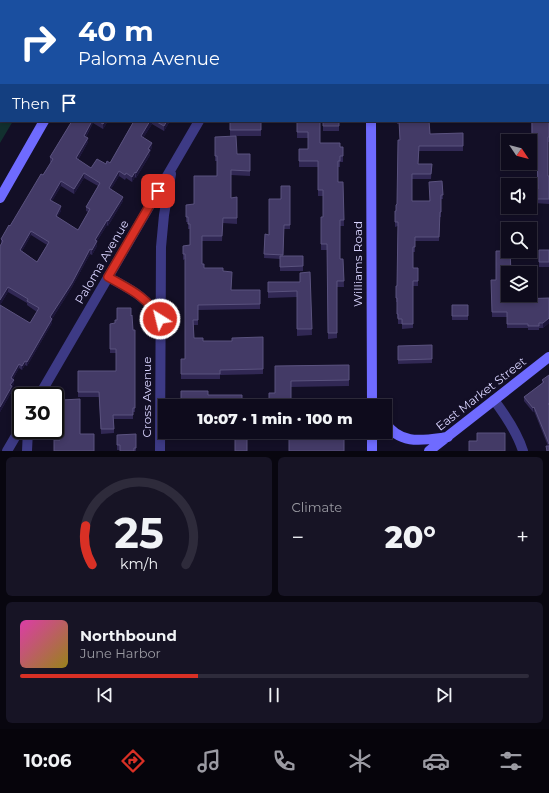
<!DOCTYPE html>
<meta charset="utf-8">
<style>
:root{--surface:#0e0b1c;--page:#171425;--text:#f1f3f6;--muted:#9b9ba3;--line:#2e2b3b;--accent:#d93025}
body{margin:0;font-family:Montserrat,sans-serif;background:var(--page);color:var(--text);height:100vh;display:flex;flex-direction:column;font-size:15px;white-space:nowrap}
*{box-sizing:border-box;margin:0}
p{font-size:13px;color:var(--muted)}
.icon{flex:none;width:22px;height:22px;fill:none;stroke:currentColor;stroke-width:2;stroke-linecap:round;stroke-linejoin:round}
.map{position:relative;height:451px;overflow:hidden}
.details{display:flex;flex-direction:column;gap:6px;padding:6px;background:#08060f;flex:1}
.details>*{flex:none}
.banner{position:absolute;left:0px;top:0px;width:549px;height:122px;box-shadow:0 2px 6px #0003,0 0 0 1px var(--line);background:#1a4fa0;color:#fff;overflow:hidden}
.needle{width:26px;rotate:125deg}
.buttons{position:absolute;left:501px;top:134px;display:grid;gap:8px}
.buttons a{display:grid;place-items:center;width:36px;height:36px;border-radius:0px;background:var(--surface);box-shadow:0 2px 6px #0003,0 0 0 1px var(--line);font-size:20px}
.speed{position:absolute;left:12px;top:387px;display:flex;gap:8px;font-size:20px;font-weight:700;text-align:center}
.speed>*{display:grid;place-content:center;width:52px;height:52px;border-radius:50%;background:var(--surface);box-shadow:0 2px 6px #0003,0 0 0 1px var(--line);line-height:1}
.speed .limit{border:2px solid #111;border-radius:6px;background:#fff;color:#111}
.pin{position:absolute;display:grid;place-items:center;width:34px;height:34px;color:#fff;margin:-17px;border-radius:8px;box-shadow:0 2px 6px #0006}
.me{position:absolute;width:44px;margin:-22px;rotate:324deg;stroke-linejoin:round;filter:drop-shadow(0 0 3px #0008)}
.turn{display:flex;align-items:center;gap:14px;height:84px;padding:0 12px;font-size:18px}
.turn .icon{width:52px;height:52px;stroke-width:2.5}
.turn b{display:block;font-size:28px;line-height:34px}
.then{display:flex;align-items:center;height:38px;padding:0 12px;background:#0003;gap:8px;font-size:15px}
.big{font-size:30px;font-weight:800;line-height:1.1}
.details .widget{flex:1;display:flex;flex-direction:column;justify-content:center;gap:6px;min-width:0;padding:0 14px;border-radius:6px;background:var(--page)}
.details .dial{align-items:center;gap:0}
.dial svg{height:104px;overflow:visible;fill:none;stroke:var(--line);stroke-width:7;stroke-linecap:round;text-anchor:middle}
.dial text{fill:var(--text);stroke:none}
.song{display:flex;align-items:center;gap:12px}
.cover{width:48px;height:48px;border-radius:6px;background:linear-gradient(135deg,hsl(320 70% 55%),hsl(50 70% 35%))}
.played{height:4px;border-radius:2px;background:linear-gradient(90deg,var(--accent) 35%,var(--line) 35%)}
.keys{display:flex;justify-content:space-around;direction:ltr}
.heat{display:flex;justify-content:space-between;align-items:center;font-size:22px;direction:ltr}
.details .tiles{flex:1;display:grid;gap:6px;grid-template-columns:1fr 1fr}
.widget:last-child{grid-column:span 2}
.trip{position:absolute;left:158px;top:399px;width:234px;height:40px;border-radius:0px;background:var(--surface);box-shadow:0 2px 6px #0003,0 0 0 1px var(--line);font-weight:800;line-height:40px;text-align:center}
.dock{display:flex;height:64px;justify-content:space-around;align-items:center;background:#06040b;color:var(--muted)}
.dock .icon{width:28px;height:28px}
.dock .selected{color:var(--accent)}
.dock b{font-size:18px;color:var(--text)}
.map>svg:first-child{display:block}
.green{fill:#12302f}
.lines{fill:none;stroke-linecap:round;stroke-linejoin:round}
.street{stroke:#3d3a85;stroke-width:10}
.secondary{stroke:#6f6bff;stroke-width:10}
.wall{fill:#312854;fill-rule:evenodd}
.shaded-wall{fill:#1d163a}
.building{fill:#433a66;stroke:#5a527e;fill-rule:evenodd}
.route-casing{stroke:#8d1f18;stroke-width:10}
.route{stroke:#d93025;stroke-width:7}
.labels{text-anchor:middle;stroke-width:4;stroke-linejoin:round;paint-order:stroke}
.street-label{font-size:12px;fill:#d9d4ff;stroke:#130f26}
</style>
<div class="map">
<svg width="549" height="451" viewBox="0 0 549 451">
<rect width="100%" height="100%" fill="#130f26"/>
<!-- green -->
<path class="green" d="M0,2H1V121H13L0,143Z"/>
<g class="lines">
<!-- street -->
<path class="street" d="M261,1V0
M108,277C131,290 146,296 160,319
M39,396L199,121
M494,400C506,416 517,432 523,451
M7,451L21,427
M27,451L28,430
M160,451L161,247L164,215L171,174"/>
<!-- secondary -->
<path class="secondary" d="M370,0V1
M97,1L98,0
M119,1L120,0
M371,121L372,406
M0,198L44,121
M385,422C400,446 424,440 448,437
M372,432V451
M429,451L549,357"/>
</g>
<!-- wall -->
<path class="wall" d="M200,0H230L229,1H202Z
M441,0H452V1H441Z
M488,0H515V1H488Z
M549,112V142H548V176H549V204L534,203V189H538L537,151H532L531,121H548Z
M72,121H108L103,129L93,123L86,137L88,142L78,160L91,168L110,163L133,122V121H170L164,131L152,124L143,138L152,147L150,152V155L136,178L135,177L132,182L126,178L125,180L119,176L111,189L123,201L108,226L107,225L97,241V246L92,255L90,254L72,287L52,319V323L27,366L25,365L22,370L19,368L13,379L14,384L12,387V391L0,412V246L1,244V239L10,226L51,162H50V157ZM84,178L98,186L86,207V211L88,212L78,230L57,217L61,211L52,201L61,186L74,194ZM31,235L47,245L37,262L22,251ZM8,292L27,303V305L37,312L30,323L0,305Z
M230,121H261V136H230Z
M323,121H339V131H323Z
M397,121H429L430,134L463,133V151H419L418,164H432L431,179H412V201H429L442,181L443,199H441V217H440L439,241H415V252H413V268H418V286H413V328L402,329V324H398V318H397V302H396V286H397L398,226L395,227V211H396L397,204L400,140L399,124H397Z
M297,122L320,143L340,147H343V162H340V167H338V182H343L344,226H340V259H343L344,287H337V338L328,339L327,250H321V217H323V196H318V167H299V149H308V138H297Z
M215,137L237,154H250V176L231,175V198L237,197V224L223,223L222,241H202V264L204,268L223,271L231,290H260V309L198,310V325H194V338L203,341H232L263,337V374L220,375V379H181V359H185V259L183,260V246L190,245V229H188V222H186V205L194,204L217,176V161H215Z
M290,186V229H284L283,256H303V271H280V259L264,258L265,234L269,235L281,199Z
M539,250H549V267H539Z
M510,251L511,273H508V295L519,299L549,298V323L543,328H539V330H528V328H507V317H492L491,280H496Z
M310,272L312,335L297,336V297L268,298V282H300Z
M452,305H468V320H452Z
M131,316L133,330H135V412H133V419H114V433L101,434L99,397H78V371H116V353H110V324L115,323L117,320Z
M432,345V363L398,364V346Z
M349,365V386L291,387L275,393V366Z
M549,375V451H546V446H548L534,411L533,412L524,401V397L542,383V380Z
M136,434V451H120V450H117V435Z"/>
<!-- shaded-wall -->
<path class="shaded-wall" d="M92,121H93V123L84,140V136Z
M105,121H108L103,129V124Z
M150,121H152V124L141,141V136Z
M167,121H170L164,131V126Z
M88,138V142L76,163V158Z
M152,143V147L150,152V155L136,178V173Z
M119,171V176L109,193V188Z
M135,172V177L132,182V177Z
M84,173V178L74,194V189Z
M61,181V186L50,205V200Z
M123,197V201L108,226V221Z
M61,206V211L56,220V216Z
M107,220V225L95,244V240Z
M31,231V235L20,255V250Z
M97,241V246L92,255V250Z
M90,249V254L72,287L50,322V317Z
M8,287V292L0,305V300Z
M549,318V323L543,328V323Z
M52,319V323L27,366V362Z
M25,361V365L22,370V366Z
M19,364V368L11,382V378Z
M14,380V384L12,387V391L0,412V407L10,385Z
M534,407V411L533,412V408Z"/>
<!-- building -->
<path class="building" d="M142,0L143,1L144,0H187L186,1H141Z
M208,0H227V1H210Z
M282,0H347V1H282Z
M402,0H418V1H402Z
M479,0H487V1H479Z
M528,0H548V1H528Z
M548,2H549V32H548Z
M548,52H549V62H548Z
M548,85H549V95H548Z
M548,112H549V137H548V176H549V199H534V189H538L537,146H532V121H548Z
M72,121H92L84,136L88,138L76,158L91,168L97,159L106,164L107,161L110,163L134,121H150L141,136L152,143L148,149L150,150L136,173L135,172L132,177L126,173L125,175L119,171L109,188L123,197L108,221L107,220L106,222L95,240L97,241L92,250L90,249L72,283L50,317L52,319L27,362L25,361L22,366L19,364L11,378L14,380L10,385L12,386L0,407V305L30,323L39,308L27,301L28,299L8,287L0,300V246L3,241L1,239L9,225L10,226L41,174L43,175L53,159L50,157ZM84,173L100,183L86,207L90,209L78,230L56,216L61,206L50,200L61,181L74,189ZM31,231L49,242L37,262L20,250Z
M98,121H105L103,124Z
M155,121H167L164,126Z
M230,121H261V130H230Z
M323,121H339V126H323Z
M399,121H429L430,134L463,133V146H419L418,164H432L431,174H412V201H430L429,182L442,181L443,195H441V212H440L439,237H415V247H413V268H418V281H413V324H402V319H398V314H397V298H396V286H397L398,222H395V211H396V205L397,204L398,140H400Z
M297,122H320V143H340V147H343V156H340V161H338V182H343L344,220H340V259H343L344,281H337V333H328L327,244H321V217H323V190H318V161H299V149H308V132H297Z
M236,136L237,154H250V171L231,170V198L237,197V218H223L222,236H202V264H204V268H223V271L232,272L231,290H260V304L198,305V320H193L194,338H203V341H232V338L263,337V369L220,370V374H181V359H185V254H183V246L190,245V224H188V217H186V205L194,204V176H217V156H215V137Z
M281,186H290V225H284L283,255L264,254L265,234L269,235V199H281Z
M539,250H549V262H539Z
M496,251H510L511,272L508,273V295H519V299L549,298V318L543,323H539V326H528V324H507V312H492L491,280H496Z
M280,256H303V266L280,267Z
M310,272L312,329H297V291L268,292V282H300V273Z
M452,305H468V316H452Z
M117,308H131V316L132,315L133,330H135V408H133V415H113L114,429H101L99,392H78V371H116V349H110V324L115,323V320H117Z
M432,345V359L398,360V346Z
M349,365V380L291,381V406H269V393H275V366Z
M549,375V403L548,404L549,405V444L534,407L533,408L524,397L544,382L542,380Z
M181,391H208V395H242V406H181Z
M80,399V434H94V451H54V440H60V416H62V400Z
M235,432H247V451H235Z
M289,432H344V451H289Z
M477,433H505V451H469V441H477Z
M136,434V448H134V451H120V445H117V435Z
M546,446H549V451H547Z"/>
<g class="lines">
<defs>
<path id="route" d="M158,191L108,277C131,290 146,296 160,319"/>
</defs>
<!-- route casing -->
<use href="#route" class="route-casing"/>
<!-- route -->
<use href="#route" class="route"/>
</g>
<g class="labels">
<!-- street labels -->
<g class="street-label">
<text transform="translate(102 262) rotate(-60)" y="4">Paloma Avenue</text>
<text transform="translate(358 264) rotate(-90)" y="4">Williams Road</text>
<text transform="translate(481 394) rotate(-38)" y="4">East Market Street</text>
<text transform="translate(147 397) rotate(-90)" y="4">Cross Avenue</text>
</g>
</g>
</svg>
<div class="buttons">
<a><svg class="needle" viewBox="-14 -14 28 28"><path d="M0-13l5 13h-10z" fill="#e53935"/><path d="M0 13l5-13h-10z" fill="#9b9ba3"/></svg></a>
<a><svg class="icon" aria-label="sound" viewBox="0 0 24 24"><path d="M4 9h4l5-4v14l-5-4H4zM17 9q2 3 0 6"/></svg></a>
<a><svg class="icon" aria-label="search" viewBox="0 0 24 24"><circle cx="10" cy="10" r="6"/><path d="M15 15l6 6"/></svg></a>
<a><svg class="icon" aria-label="layers" viewBox="0 0 24 24"><path d="M12 4l9 5-9 5-9-5zM3 14l9 5 9-5"/></svg></a>
</div>
<div class="speed"><div class="limit">30</div></div>
<div class="pin" style="left:158px;top:191px;background:#d93025"><svg class="icon" aria-label="arrive" viewBox="0 0 24 24"><path d="M6 21V4h12l-3 4 3 4H6"/></svg></div>
<svg class="me" style="left:160px;top:319px" viewBox="-20 -20 40 40"><circle r="17" fill="#d93025" stroke="#fff" stroke-width="3"/><path d="M0-11L8 9 0 5-8 9z" fill="#fff"/></svg>
<div class="trip">10:07 · 1 min · 100 m</div>
<div class="banner">
<div class="turn"><svg class="icon" aria-label="right" viewBox="0 0 24 24"><path d="M7 20v-9h11M14 6l5 5-5 5"/></svg><div><b>40 m</b>Paloma Avenue</div></div>
<div class="then">Then<svg class="icon" aria-label="arrive" viewBox="0 0 24 24"><path d="M6 21V4h12l-3 4 3 4H6"/></svg></div>
</div>
</div>
<section class="details">
<div class="tiles">
<div class="widget dial"><svg viewBox="0 0 100 80">
<path d="M14 69A42 42 0 1 1 86 69"/>
<path d="M14 69A42 42 0 0 1 9 39" stroke="#d93025"/>
<text x="50" y="56" font-size="32" font-weight="700">25</text>
<text x="50" y="72" font-size="11">km/h</text>
</svg></div>
<div class="widget"><p>Climate</p>
<div class="heat"><a>−</a><b class="big">20°</b><a>+</a></div>
</div>
<div class="widget">
<div class="song"><i class="cover"></i><div><b>Northbound</b><p>June Harbor</p></div></div>
<div class="played"></div>
<div class="keys"><svg class="icon" aria-label="previous" viewBox="0 0 24 24"><path d="M18 5L8 12l10 7zM5 5v14"/></svg><svg class="icon" aria-label="pause" viewBox="0 0 24 24"><path d="M8 5v14M16 5v14"/></svg><svg class="icon" aria-label="next" viewBox="0 0 24 24"><path d="M6 5l10 7-10 7zM19 5v14"/></svg></div>
</div>
</div>
</section>
<nav class="dock">
<b>10:06</b>
<svg class="icon selected" aria-label="directions" viewBox="0 0 24 24"><path d="M12 3l9 9-9 9-9-9zM9 14v-3h6M13 9l2 2-2 2"/></svg>
<svg class="icon" aria-label="music" viewBox="0 0 24 24"><path d="M9 18V5l10-2v13"/><circle cx="6" cy="18" r="3"/><circle cx="16" cy="16" r="3"/></svg>
<svg class="icon" aria-label="phone" viewBox="0 0 24 24"><path d="M5 4h4l2 5-3 2q2 4 5 5l2-3 5 2v4C11 20 4 13 5 4z"/></svg>
<svg class="icon" aria-label="climate" viewBox="0 0 24 24"><path d="M12 3v18M4 7l16 10M4 17L20 7"/></svg>
<svg class="icon" aria-label="car" viewBox="0 0 24 24"><path d="M5 17H2v-5l4-1 3-4h7l3 4 3 1v5h-3M9 17h6M6 11h13"/><circle cx="7" cy="17" r="2"/><circle cx="17" cy="17" r="2"/></svg>
<svg class="icon" aria-label="filters" viewBox="0 0 24 24"><path d="M4 7h16M4 17h16"/><circle cx="9" cy="7" r="2"/><circle cx="15" cy="17" r="2"/></svg>
</nav>
